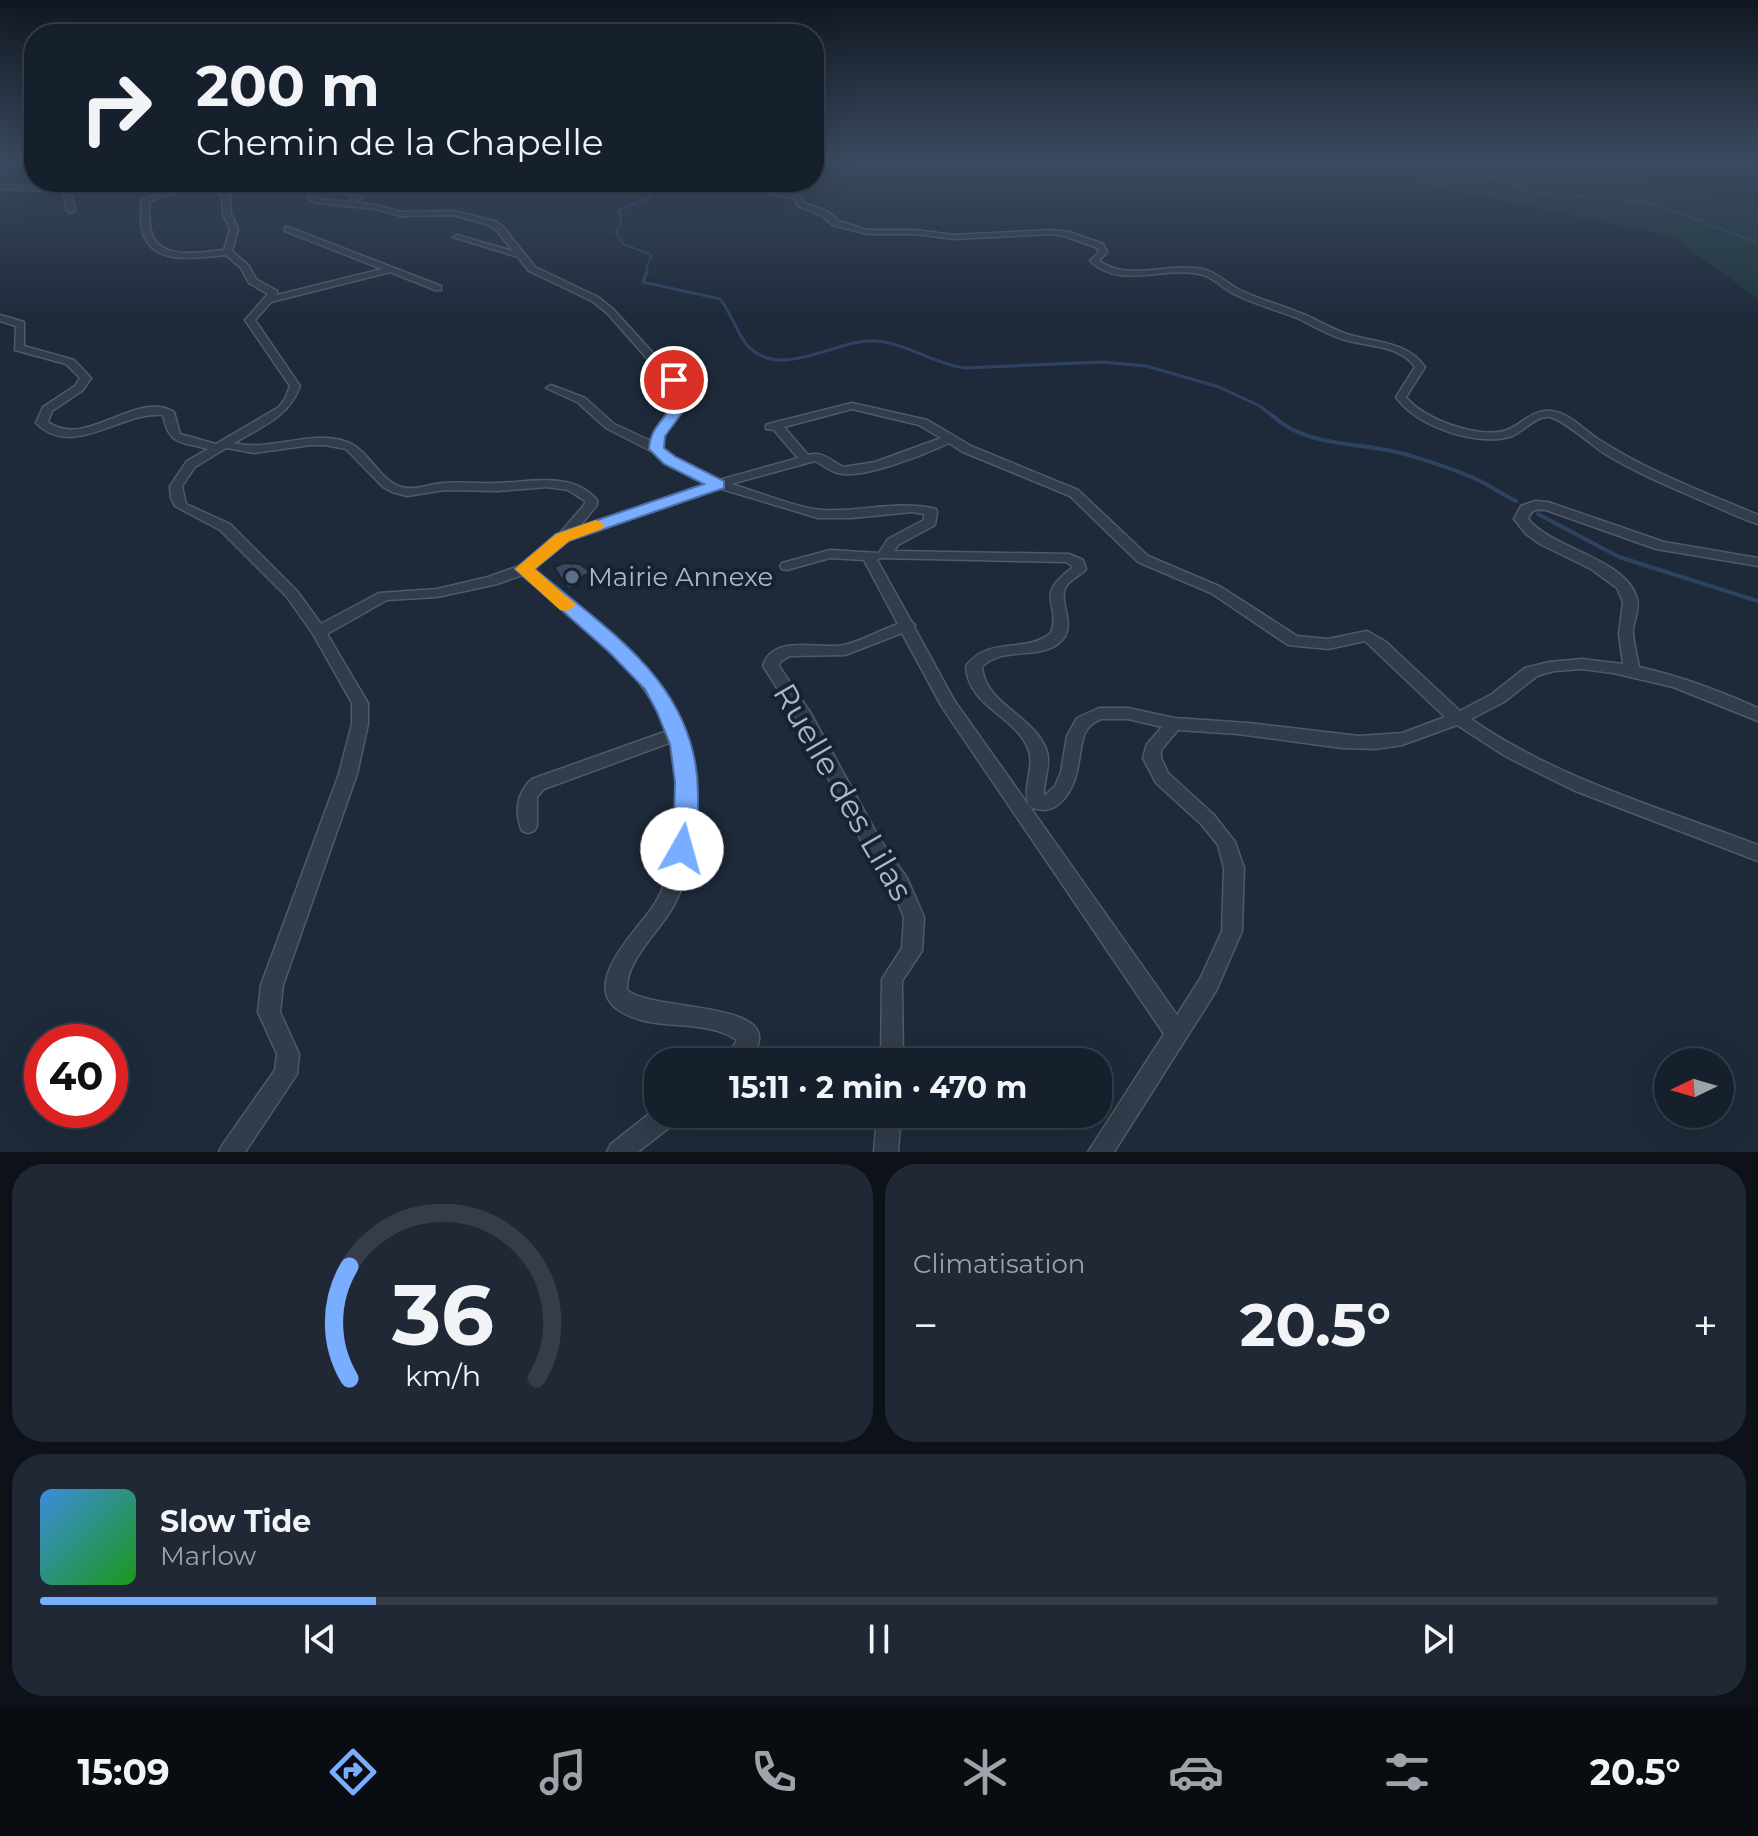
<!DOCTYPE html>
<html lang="fr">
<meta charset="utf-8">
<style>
:root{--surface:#16202c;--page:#1f2834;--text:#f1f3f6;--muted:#9ea3a9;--line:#353e48;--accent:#79adff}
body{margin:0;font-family:Montserrat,sans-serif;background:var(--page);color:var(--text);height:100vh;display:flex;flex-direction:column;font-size:30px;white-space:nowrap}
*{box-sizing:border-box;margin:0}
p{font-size:26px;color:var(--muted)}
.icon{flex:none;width:44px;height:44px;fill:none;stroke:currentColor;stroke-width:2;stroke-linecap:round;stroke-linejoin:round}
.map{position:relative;height:1152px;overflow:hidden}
.side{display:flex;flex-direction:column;gap:12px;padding:12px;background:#0c1218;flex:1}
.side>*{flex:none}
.top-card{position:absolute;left:24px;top:24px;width:800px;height:168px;border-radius:32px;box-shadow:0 8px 32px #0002,0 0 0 2px var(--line);background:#16202c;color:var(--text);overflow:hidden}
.needle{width:52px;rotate:265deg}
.buttons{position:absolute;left:1654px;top:1048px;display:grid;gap:16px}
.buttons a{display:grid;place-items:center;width:80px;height:80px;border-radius:50%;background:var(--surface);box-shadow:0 8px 32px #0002,0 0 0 2px var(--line);font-size:40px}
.speed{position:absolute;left:24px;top:1024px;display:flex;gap:16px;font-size:40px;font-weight:700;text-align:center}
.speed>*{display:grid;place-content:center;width:104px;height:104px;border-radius:50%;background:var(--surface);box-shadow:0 8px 32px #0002,0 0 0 2px var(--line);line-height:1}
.speed .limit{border:12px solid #d22;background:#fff;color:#111}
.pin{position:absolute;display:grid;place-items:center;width:68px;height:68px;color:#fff;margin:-34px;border:4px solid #fff;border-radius:50%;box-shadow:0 2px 8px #0007}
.me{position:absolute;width:88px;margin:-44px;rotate:7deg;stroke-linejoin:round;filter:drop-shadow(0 0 6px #0008)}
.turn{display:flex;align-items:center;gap:28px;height:168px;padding:0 40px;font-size:36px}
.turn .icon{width:104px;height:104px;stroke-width:2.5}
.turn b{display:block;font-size:56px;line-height:68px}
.big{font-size:60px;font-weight:700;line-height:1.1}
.side .widget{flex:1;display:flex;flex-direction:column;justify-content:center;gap:12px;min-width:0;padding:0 28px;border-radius:32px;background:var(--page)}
.side .dial{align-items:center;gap:0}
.dial svg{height:208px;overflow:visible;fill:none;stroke:var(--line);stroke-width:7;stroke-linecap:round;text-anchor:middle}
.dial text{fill:var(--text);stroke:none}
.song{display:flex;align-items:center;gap:24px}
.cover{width:96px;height:96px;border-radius:12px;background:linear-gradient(135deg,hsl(210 70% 55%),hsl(120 70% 35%))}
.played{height:8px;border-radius:4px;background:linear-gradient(90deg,var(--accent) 20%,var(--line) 20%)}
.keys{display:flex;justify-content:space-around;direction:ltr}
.heat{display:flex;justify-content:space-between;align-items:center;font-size:44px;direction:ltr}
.side .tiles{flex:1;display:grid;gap:12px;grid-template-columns:1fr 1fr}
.widget:last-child{grid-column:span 2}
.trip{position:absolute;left:644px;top:1048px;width:468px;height:80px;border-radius:32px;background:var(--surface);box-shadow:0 8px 32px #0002,0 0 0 2px var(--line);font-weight:700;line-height:80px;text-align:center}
.tab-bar{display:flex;height:128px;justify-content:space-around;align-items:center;background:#090d12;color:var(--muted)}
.tab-bar .icon{width:56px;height:56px}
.tab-bar .on{color:var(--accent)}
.tab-bar b{font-size:36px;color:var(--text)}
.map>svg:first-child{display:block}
.green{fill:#20383b}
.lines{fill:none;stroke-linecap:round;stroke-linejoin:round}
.stream-far2{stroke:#2e4361;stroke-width:2}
.stream-far1{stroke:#2e4361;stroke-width:3}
.stream{stroke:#2e4361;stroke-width:4}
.building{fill:#3a485b;stroke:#1a2331;stroke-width:2}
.minor-casing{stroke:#4f5a68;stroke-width:3}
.minor{fill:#323c4a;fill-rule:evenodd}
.route{fill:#79adff;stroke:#4f70a6;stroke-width:2}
.slow{fill:#f59e0b}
.service-dot{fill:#5c6f8a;stroke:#18212f;stroke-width:3}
.labels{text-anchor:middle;stroke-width:8;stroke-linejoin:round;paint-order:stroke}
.poi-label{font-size:26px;fill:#acb7c7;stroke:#18212f;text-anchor:start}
.near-street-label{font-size:32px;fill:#acb7c7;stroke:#18212f}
</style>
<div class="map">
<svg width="1758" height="1152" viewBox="0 0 1758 1152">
<rect width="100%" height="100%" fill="#1e2a3a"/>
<!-- green -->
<path class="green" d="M1264,159H1555L1758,205V299L1673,237L1363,171Z"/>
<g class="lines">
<!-- stream-far2 -->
<path class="stream-far2" d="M1439,159L1533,192L1569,197L1597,195L1661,206L1758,243
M648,273L646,268L652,255L623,244L616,233L621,222L619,210L648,198L654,188L653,182"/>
<!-- stream-far1 -->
<path class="stream-far1" d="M647,271L643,282L720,299C732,313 736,333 748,346C782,382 838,337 877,341C908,344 934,364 965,368L1101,362L1146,366L1219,387L1260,406L1275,418"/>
<!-- stream -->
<path class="stream" d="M1273,416C1308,449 1363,441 1408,455C1431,462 1455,469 1478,480C1491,486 1503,495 1516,501
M1538,514L1619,557L1758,601"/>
</g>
<!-- building -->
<path class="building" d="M564,563L580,564L592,573L583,576L577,586L568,589L554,567Z"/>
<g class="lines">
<defs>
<path id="minor" d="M27,159H34V165Z
M89,182H112L72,188L70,190L75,211L71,213L67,211L63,189L47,191L0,189V185L47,187Z
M169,182H177L176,193L149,201C150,212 148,224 152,234C161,261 203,252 224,250L230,229L223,214L222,197L203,182H212L230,196L231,214L238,229L232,251L248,265L256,279L277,291V295L382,269L285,231V227H288L441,286V290H435L390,272L271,302L255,320L300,386C289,417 261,427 234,443C271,452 308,430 344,441C370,448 380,486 407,488C419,489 431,484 443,483C460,481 476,484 493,483C528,483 571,470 597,500V505L579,527L707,484L666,464L653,452L606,428L577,402L546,388L551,385L585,398L614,424L651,441C658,420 673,414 673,388L607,313L592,301L529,271L518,257L453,237L457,235L513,251L497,231L489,225L453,215L401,216L376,209L316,203L308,198L312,187L306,182H314L320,187L316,197L318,199L348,202L353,198L340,192L332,182H340L346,188L363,198L354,202L377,205L401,212L453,211L495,221L503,227L535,267L598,297L613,309L682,385C690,414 662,423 663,448L674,458L719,480L798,458L774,430L766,429V425L772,423L852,403L927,420L971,446L1078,490L1148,556L1221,587L1297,636L1328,639L1367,631L1386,642L1460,711L1492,694L1525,668L1549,662L1582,659L1623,664L1619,634L1623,602L1617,588L1591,569L1540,544L1526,534L1514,519L1521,506L1535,501L1548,502L1664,542L1758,558V566L1656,549L1546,510C1536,509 1532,509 1528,519C1554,550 1626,558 1637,599C1640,609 1634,620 1633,630C1633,642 1637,655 1639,667C1680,676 1720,691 1758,708V721L1673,687L1613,673L1582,669L1554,671L1537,676L1504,702L1471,719C1557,779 1661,808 1758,845V861L1573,790L1505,756L1457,725L1402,745L1375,749L1342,748L1238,734L1178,730L1161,750V758L1168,773L1213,814L1235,842L1244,868L1242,931L1216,991L1114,1152H1088L1164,1034L942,707L902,633L845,655L790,656L780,662L779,666L810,712L879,838L907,878L924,917L922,951L902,981L903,1062H881L882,979L902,948L904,917L892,888L865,848L797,719L763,666C773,633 819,650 844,645C862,641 880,630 898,624L864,560L830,558L787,570L782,569L780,566L782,563L830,550L879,553L888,539L924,520V514L912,512L852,518H818L718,488L567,540L533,569C593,618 671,670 691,751C696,771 696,791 695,812C694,843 690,873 676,901C663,929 625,959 627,990C649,1010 764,1002 759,1040C758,1048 753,1055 748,1062H724L737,1040C703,1017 654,1033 620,1011C579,986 636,931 652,908C659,898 664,887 667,875C679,837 684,780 672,742L544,789L537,797V826L534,831L528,833L522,831C514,813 517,792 532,779L667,731C640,663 576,619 522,575L497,584L437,597L387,600L327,634L368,703V724L357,774L283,985L280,1012L299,1054L297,1074L245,1152H219L223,1144L275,1070L277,1054L258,1012L261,985L339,774L352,724V703L313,634L287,597L220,530L175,506L171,498L170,486L187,461L208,449C180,441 169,446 163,415C121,411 73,460 36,423L43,407L75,386L80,378L66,364L15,350L16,326L0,321V315L24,322V346L74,360L91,378L83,390L52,411L48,422C86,450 137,389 174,412L180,434L216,444L279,407L285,399L290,386L245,320L268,294L249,283L241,268L226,255C201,257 158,266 145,238C139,227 142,212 141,200L169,190ZM852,409L919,425L941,438L875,462L843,467C831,461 823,451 808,455L784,427ZM949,443L963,452L1070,496L1138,562L1211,593L1288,645L1328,649L1365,641L1445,717L1402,733L1359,736L1248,723L1174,718L1128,708H1099L1077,718L1067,736L1061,772L1055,786L1044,796C1043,781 1051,767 1047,752C1036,716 985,705 982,667C1002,646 1035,660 1058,644C1081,626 1055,602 1067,585C1072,579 1081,575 1086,569L1083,560L1069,554L894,551L898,545L935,525L937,512L936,509C898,500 861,512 823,510C799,509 756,491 731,484L815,461C823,465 829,471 838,473C861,480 926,454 949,443ZM311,445H325L346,449L383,487L392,492L407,496L445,490L498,491L547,487L568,490L585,501V504L560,533L519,566L488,577L437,589L379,593L321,624L297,591L230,524L186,504L182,486L195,467L226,448L254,453ZM880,558L1066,562L1071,565L1072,568C1032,598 1062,601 1051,633C1025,654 988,636 966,666C968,705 1010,714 1026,744C1038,765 1021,785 1029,806L954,700L914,627L915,625L911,621L877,560ZM1101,719H1128L1162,727L1147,744L1143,758L1156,783L1201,824L1218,845L1224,868L1222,931L1201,977L1177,1015L1030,807C1042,811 1050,812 1060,803C1086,779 1075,739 1090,726C1093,723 1097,721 1101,719Z
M748,182H756L759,187L800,194L804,203L827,211L839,221L867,230H915L954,235L1052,230L1069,232L1103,244L1107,252L1099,261C1130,282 1168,262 1202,269C1217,272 1226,283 1240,290C1260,300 1282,305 1303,314C1320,321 1336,332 1354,336C1381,343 1408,343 1425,367L1406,397C1422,419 1481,440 1507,430C1522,424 1533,409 1551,411C1570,413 1582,429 1598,439C1647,471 1704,492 1758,515V524C1741,519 1724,510 1707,503C1673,488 1638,474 1607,455C1592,446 1564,420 1550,417C1537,415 1524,431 1512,436C1479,448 1415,426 1396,397L1415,367C1399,344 1366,347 1342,339C1326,334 1312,325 1297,318C1276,310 1254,304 1234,294C1223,289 1215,278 1203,275C1165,264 1122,291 1090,261L1099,252L1097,248L1065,236L1052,234L954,239L915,234H867L833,225L821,215L798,206L794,198L753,191Z
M658,1107V1114H680L676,1122L638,1152H607L611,1144Z
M877,1114H901L898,1152H874Z"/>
</defs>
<!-- minor casing -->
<use href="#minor" class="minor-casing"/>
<!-- minor -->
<use href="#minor" class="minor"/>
</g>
<!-- sky -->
<linearGradient id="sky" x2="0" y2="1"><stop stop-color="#101720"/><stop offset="0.5" stop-color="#3b4a60"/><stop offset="1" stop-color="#3b4a60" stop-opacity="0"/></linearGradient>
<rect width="1758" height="320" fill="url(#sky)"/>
<!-- route -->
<path class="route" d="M674,375L681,380L686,394L685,409L665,436L664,448L676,457L724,481V488L569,541L535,569C610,632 698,685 698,795C698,815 699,838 690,856L682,859L673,856L669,849L674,822L675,782L670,744L657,712L645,689L609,652L515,569L556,534L704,484L664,464L649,449C651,416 681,420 667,380Z"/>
<!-- slow -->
<path class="slow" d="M596,520L605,525L602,529L569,541L535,569L576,605L567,611L560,610L515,569L556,534Z"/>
<!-- markers -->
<circle class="service-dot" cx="572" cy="577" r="8"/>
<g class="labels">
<!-- poi labels -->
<g class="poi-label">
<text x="588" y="586">Mairie Annexe</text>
</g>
<!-- near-street labels -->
<g class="near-street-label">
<text transform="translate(843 792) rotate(60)" y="11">Ruelle des Lilas</text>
</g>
</g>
</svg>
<div class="buttons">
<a><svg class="needle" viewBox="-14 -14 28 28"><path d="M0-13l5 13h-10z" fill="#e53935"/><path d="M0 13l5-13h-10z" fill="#9ea3a9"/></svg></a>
</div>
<div class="speed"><div class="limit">40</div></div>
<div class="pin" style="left:674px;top:380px;background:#d93025"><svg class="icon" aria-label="arrive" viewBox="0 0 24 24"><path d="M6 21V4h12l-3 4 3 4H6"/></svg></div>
<svg class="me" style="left:682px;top:849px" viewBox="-20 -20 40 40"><circle r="19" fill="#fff"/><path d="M0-13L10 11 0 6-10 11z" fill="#79adff"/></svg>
<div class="trip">15:11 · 2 min · 470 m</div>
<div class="top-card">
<div class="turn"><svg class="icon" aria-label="right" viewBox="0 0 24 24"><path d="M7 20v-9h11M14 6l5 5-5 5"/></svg><div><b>200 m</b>Chemin de la Chapelle</div></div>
</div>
</div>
<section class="side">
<div class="tiles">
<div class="widget dial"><svg viewBox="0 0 100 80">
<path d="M14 69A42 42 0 1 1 86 69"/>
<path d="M14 69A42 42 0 0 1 14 26" stroke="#79adff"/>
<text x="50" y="56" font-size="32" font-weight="700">36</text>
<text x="50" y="72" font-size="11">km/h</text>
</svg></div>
<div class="widget"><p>Climatisation</p>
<div class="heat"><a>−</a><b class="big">20.5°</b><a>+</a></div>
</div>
<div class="widget">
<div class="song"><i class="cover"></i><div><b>Slow Tide</b><p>Marlow</p></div></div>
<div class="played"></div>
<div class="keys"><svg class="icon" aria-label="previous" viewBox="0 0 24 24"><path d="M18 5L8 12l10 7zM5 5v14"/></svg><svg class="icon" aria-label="pause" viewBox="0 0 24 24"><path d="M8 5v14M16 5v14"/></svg><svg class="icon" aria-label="next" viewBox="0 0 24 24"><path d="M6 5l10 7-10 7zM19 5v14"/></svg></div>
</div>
</div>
</section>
<nav class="tab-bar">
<b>15:09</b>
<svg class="icon on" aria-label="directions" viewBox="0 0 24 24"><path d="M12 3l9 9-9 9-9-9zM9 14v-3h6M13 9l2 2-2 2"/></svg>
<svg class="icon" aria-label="music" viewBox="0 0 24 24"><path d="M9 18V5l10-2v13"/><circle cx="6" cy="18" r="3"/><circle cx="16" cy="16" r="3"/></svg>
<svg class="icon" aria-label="phone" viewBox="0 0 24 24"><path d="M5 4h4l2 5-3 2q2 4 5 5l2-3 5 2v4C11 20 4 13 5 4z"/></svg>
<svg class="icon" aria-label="climate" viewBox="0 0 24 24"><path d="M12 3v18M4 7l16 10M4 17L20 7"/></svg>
<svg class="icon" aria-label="car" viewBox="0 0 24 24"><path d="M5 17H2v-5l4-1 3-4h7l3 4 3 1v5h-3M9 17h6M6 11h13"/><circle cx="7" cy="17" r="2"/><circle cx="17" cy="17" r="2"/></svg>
<svg class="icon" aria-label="filters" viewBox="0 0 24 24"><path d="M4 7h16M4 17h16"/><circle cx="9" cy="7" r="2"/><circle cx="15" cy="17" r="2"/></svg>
<b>20.5°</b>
</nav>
